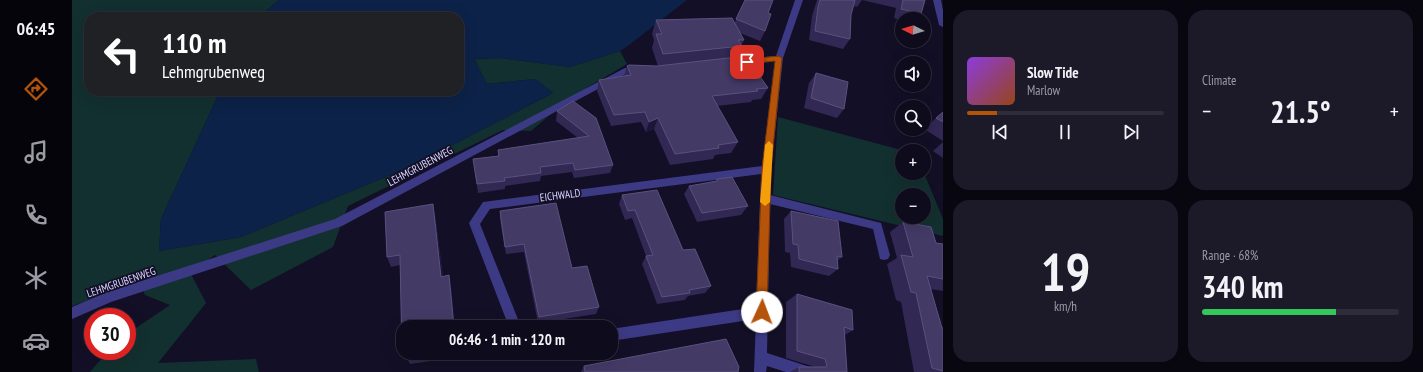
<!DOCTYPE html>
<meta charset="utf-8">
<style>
:root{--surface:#0e0b1c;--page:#1c1929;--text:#f1f3f6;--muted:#9b9ba3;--line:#2e2b3b;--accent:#b45309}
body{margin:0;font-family:"PT Sans Narrow",sans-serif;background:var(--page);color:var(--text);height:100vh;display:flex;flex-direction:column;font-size:15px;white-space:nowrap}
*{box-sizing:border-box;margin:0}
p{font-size:13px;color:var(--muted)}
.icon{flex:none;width:22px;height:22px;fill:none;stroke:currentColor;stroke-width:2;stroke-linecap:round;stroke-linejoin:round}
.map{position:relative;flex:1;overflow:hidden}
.side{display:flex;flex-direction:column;gap:10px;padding:10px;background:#08060f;width:480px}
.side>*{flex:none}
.banner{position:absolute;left:12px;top:12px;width:380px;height:84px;border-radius:16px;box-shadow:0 4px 16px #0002,0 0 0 1px var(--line);background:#202124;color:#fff;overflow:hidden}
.needle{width:26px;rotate:275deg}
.controls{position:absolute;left:823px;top:12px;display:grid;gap:8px}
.controls a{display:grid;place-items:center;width:36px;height:36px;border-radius:50%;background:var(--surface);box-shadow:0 4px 16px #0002,0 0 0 1px var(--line);font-size:20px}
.speed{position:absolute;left:12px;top:308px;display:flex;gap:8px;font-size:20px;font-weight:700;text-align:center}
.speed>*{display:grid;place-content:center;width:52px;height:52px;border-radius:50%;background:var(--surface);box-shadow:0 4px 16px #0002,0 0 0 1px var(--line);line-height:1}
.speed .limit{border:6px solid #d22;background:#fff;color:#111}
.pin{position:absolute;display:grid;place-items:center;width:34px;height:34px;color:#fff;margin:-17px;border-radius:8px;box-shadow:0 2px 6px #0006}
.me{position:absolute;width:44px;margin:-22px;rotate:2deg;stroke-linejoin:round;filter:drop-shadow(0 0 3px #0008)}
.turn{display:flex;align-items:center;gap:14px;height:84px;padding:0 12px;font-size:18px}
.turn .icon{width:52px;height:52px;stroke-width:2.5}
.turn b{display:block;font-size:28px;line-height:34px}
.big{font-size:30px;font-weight:600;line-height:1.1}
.side .card{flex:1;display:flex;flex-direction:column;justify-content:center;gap:6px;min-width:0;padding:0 14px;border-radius:16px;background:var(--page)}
.side .dial{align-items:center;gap:0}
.dial b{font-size:52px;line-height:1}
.song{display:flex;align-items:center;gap:12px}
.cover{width:48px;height:48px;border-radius:6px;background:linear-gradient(135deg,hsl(270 70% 55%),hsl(20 70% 35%))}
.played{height:4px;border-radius:2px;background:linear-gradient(90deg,var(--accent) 15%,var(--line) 15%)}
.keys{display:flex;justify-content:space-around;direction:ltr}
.heat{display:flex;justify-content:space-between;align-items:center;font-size:22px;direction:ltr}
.charge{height:6px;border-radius:3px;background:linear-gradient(90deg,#34c759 68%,var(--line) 0)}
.side .tiles{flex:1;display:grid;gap:10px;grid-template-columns:repeat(2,1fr)}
.trip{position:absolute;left:324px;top:320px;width:222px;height:40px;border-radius:16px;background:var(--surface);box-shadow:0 4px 16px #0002,0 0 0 1px var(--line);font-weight:600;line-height:40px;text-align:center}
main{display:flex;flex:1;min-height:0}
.tab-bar{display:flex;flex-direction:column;width:72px;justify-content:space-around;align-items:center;background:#06040b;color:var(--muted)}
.tab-bar .icon{width:28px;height:28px}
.tab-bar .current{color:var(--accent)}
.tab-bar b{font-size:18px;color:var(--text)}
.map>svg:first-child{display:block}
.green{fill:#12302f;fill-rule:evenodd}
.water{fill:#0c2248}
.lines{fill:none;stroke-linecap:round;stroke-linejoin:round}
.minor{fill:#3d3a85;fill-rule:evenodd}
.wall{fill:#312854}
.shaded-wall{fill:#1d163a}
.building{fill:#433a66;stroke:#5a527e}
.route{fill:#b45309;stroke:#753606}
.slow{fill:#f59e0b}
.labels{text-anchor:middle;stroke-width:3.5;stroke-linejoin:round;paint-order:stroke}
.street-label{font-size:11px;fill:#d9d4ff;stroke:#130f26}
</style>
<main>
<nav class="tab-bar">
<b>06:45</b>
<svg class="icon current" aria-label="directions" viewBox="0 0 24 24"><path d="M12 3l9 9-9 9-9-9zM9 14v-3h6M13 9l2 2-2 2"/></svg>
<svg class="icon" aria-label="music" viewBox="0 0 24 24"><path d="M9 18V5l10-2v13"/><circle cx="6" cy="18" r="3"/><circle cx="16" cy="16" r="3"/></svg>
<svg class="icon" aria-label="phone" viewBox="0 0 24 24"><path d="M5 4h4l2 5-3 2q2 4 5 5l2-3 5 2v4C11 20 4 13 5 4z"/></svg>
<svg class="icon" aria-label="climate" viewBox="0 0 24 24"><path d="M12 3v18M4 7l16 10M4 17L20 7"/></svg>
<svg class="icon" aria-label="car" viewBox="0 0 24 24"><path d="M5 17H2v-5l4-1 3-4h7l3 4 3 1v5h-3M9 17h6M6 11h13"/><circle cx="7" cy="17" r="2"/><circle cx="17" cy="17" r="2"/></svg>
</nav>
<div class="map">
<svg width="871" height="372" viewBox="0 0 871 372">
<rect width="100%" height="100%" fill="#130f26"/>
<!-- green -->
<path class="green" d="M0,0H207L187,17H17V91H148L89,219L87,251L169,237L342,165L481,93L463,79L415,84L402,59L428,58L498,67L548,51L555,64L499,97L459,131L431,130L276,206L261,247L179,290L143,255L118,272L134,303L86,363L184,359L187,372H18L36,351H55V334L98,305L73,295L68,282L0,306Z
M706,117L833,151H830V173H852L871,219V236L701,195ZM830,195H852V217H830Z"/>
<!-- water -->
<path class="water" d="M207,0H615L557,45L548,51L498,67L428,58L402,59L415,84L464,79L481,93L342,165L169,237L87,251L89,219L148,91H387V17H187Z"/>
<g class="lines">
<!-- minor -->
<path class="minor" d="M723,0H731L711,58L699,169L698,195L809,223L818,255L816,259L812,260L808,259L801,229L698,204L695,353L735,366L740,367L741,372H714L695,366L694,372H682L684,319L539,341V329L684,307L689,174L418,209L408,224L449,327H437L397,223L411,202L690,166L703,61L665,66L661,63L665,60L704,56Z
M861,0H869L871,10V27L867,25Z
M553,68L567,69L571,72L567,75L554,74L270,226L39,302L0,319V307L38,291L263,219Z"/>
</g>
<!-- wall -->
<path class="wall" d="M673,0L696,13L693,31L688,41L668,33L672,40L664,57L696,88L689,99L680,100L679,102L645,106L666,142L659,153L643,155L641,159L598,165L582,129L574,132L569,122L539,126L525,91L527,80L552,76L555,66H586L580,48L582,40L580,34L584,20L663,22Z
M745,0H853L849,14L844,19H830V21L822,18L824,8L790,0L785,7L781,6L779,15L778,39L771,49L737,40L740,16Z
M744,73L772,109L765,118L732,108L737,83Z
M501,101L541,165L538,173L502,178L500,172L469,176L468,181L433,186V189L406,193L401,159L426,156V150L506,138L484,121L485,111Z
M871,112V141L852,129L864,118Z
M871,142V158L861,151Z
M645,179L676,206L669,215L625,222L612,194L617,186L644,182Z
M550,195L611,250L639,286L633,293L616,296L613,300L585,304L570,264L574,256L560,218L553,220L547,204Z
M428,211L500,268L527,307L524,314L466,323L452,252L434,254L428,219Z
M719,211L770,257L765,261L766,269L757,276L719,267L718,253L713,252L712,219Z
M363,215L371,276L379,284L331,353H379V358L338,364L336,360H334L330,354L328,265L319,267L315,257Z
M831,222L864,243L871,244V291L858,289L870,328H871V372H842L829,302L824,300L815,264L825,258L818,232Z
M725,294L781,330L773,335L775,372H718L727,367H741L740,366L714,358V302Z
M512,366L666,372H509Z"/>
<!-- shaded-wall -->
<path class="shaded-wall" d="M586,118L582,129L574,132L577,122Z
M361,204L363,215L372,285L369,277Z
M377,275L379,284L383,327H382Z"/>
<!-- building -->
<path class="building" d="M673,0H701L696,13L699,14L693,31L664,19Z
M748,0H783L779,15L778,39L743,31L746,7Z
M831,0H853L849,14L829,9Z
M660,18L672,40H666L670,46L591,54L584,34H590L584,20Z
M674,56L696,88L684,89L686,91L640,96L666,142L646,145L647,148L603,154L586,118L577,122L573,112L542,115L527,80L559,75L555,66L557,65L585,66Z
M744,73L776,82L772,109L739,98Z
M501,101L524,118L541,165L503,170L501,163L468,167L469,173L432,178L433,181L405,184L401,159L427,156L426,150L517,136L485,111Z
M871,112V122L864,118Z
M660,177L676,206L630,213L617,186L645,181V179Z
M585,190L611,250L623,249L639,286L617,290L618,293L590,297L574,256L581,255L563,210L556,211L550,195Z
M484,203L500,268L515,266L527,307L467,317L452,244L433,247L428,211Z
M361,204L369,277L377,275L382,327H331V353H368L334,358V353L330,354L328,255L315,257L313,212Z
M719,211L766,221L770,257L765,256L766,269L727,259L726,245L721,244Z
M831,222L859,227L864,243L871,244V279L855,276L870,328H871V371L860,368L844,293L839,292L829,255L841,257Z
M725,294L780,310L781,330L772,327L775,372H727V367H754L755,366L753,359L725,351Z
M654,339L667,367L666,372H513L512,366Z"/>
<!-- route -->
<path class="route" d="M707,56L710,58L699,168L695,312L694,316L690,318L686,316L684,312L690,168L703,61L675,64L672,62L675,59Z"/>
<!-- slow -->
<path class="slow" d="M697,141L701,145L698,202L693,206L688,202L693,145Z"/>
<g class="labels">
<!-- street labels -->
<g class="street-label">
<text transform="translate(348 166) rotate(-28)" y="4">LEHMGRUBENWEG</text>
<text transform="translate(488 195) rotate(-7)" y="4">EICHWALD</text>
<text transform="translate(49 282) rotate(-19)" y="4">LEHMGRUBENWEG</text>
</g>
</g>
</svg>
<div class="controls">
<a><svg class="needle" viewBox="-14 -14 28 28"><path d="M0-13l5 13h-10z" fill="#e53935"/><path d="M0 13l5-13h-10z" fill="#9b9ba3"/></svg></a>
<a><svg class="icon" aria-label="sound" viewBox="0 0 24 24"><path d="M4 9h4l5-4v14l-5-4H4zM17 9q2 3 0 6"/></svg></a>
<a><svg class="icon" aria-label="search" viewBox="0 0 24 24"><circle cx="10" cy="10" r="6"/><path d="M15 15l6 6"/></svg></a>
<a>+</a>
<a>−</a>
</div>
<div class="speed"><div class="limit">30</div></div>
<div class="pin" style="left:675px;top:62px;background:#d93025"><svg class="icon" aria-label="arrive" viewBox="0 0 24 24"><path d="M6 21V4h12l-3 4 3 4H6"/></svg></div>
<svg class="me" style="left:690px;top:312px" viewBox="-20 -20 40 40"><circle r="19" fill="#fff"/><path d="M0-13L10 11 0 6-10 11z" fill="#b45309"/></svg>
<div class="trip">06:46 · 1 min · 120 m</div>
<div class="banner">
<div class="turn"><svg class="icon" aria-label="left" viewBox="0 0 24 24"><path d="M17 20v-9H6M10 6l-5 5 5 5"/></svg><div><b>110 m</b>Lehmgrubenweg</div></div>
</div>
</div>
<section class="side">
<div class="tiles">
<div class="card">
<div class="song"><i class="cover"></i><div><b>Slow Tide</b><p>Marlow</p></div></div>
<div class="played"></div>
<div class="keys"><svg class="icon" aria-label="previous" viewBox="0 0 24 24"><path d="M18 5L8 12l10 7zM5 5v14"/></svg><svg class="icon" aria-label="pause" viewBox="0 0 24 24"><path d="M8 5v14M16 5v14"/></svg><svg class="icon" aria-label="next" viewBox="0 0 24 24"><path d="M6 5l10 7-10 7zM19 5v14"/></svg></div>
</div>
<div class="card"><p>Climate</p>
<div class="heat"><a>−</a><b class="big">21.5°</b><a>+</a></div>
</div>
<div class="card dial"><b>19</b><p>km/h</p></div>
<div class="card"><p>Range · 68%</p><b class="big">340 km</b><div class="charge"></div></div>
</div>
</section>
</main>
